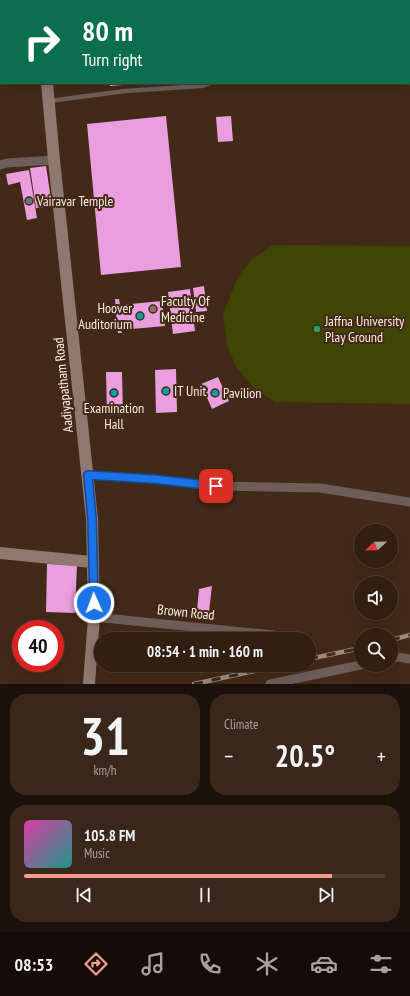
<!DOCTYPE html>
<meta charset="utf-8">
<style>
:root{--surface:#321f12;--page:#3a271b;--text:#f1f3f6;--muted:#a8a29f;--line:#4d3d32;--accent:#f49d8d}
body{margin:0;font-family:"PT Sans Narrow",sans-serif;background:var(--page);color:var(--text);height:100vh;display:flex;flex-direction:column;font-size:15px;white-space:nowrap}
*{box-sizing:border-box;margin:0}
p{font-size:13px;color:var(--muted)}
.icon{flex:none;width:22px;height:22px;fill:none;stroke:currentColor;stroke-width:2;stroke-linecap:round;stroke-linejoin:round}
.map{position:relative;height:684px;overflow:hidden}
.drawer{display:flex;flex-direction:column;gap:10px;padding:10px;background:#1c110a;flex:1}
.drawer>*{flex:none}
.hud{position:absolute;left:0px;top:0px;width:410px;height:84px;box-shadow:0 4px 16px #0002,0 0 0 1px var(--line);background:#0b6e4f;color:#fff;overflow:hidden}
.needle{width:26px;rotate:248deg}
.fabs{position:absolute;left:354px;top:524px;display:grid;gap:8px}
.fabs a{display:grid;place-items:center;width:44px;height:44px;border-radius:50%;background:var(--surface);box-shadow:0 4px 16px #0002,0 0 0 1px var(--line);font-size:20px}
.speed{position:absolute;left:12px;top:620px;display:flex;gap:8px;font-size:20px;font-weight:700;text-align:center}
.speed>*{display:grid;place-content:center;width:52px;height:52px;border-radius:50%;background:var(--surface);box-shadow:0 4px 16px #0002,0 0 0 1px var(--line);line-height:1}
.speed .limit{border:6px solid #d22;background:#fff;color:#111}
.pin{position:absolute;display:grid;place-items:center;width:34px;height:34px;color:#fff;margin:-17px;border-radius:8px;box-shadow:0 2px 6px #0006}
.me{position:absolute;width:44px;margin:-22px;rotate:358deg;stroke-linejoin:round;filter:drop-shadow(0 0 3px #0008)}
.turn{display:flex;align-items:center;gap:14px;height:84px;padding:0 16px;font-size:18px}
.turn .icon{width:52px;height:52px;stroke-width:2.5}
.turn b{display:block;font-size:28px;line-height:34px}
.big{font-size:30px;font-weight:800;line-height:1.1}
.drawer .card{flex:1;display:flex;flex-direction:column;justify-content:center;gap:6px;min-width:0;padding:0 14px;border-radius:16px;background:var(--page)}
.drawer .dial{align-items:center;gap:0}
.dial b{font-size:52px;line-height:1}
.song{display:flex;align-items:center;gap:12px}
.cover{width:48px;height:48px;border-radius:6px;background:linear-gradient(135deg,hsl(320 70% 55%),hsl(170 70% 35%))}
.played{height:4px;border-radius:2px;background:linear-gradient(90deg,var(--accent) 85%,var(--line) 85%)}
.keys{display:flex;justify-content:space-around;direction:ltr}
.heat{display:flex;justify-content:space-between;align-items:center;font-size:22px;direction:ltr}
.drawer .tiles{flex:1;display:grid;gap:10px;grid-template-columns:1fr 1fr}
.card:last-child{grid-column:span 2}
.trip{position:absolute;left:94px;top:632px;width:222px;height:40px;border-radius:20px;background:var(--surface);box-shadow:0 4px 16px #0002,0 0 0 1px var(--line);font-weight:800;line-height:40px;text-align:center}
.menu{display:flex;height:64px;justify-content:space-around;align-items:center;background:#140c07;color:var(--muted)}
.menu .icon{width:28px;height:28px}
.menu .on{color:var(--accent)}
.menu b{font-size:18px;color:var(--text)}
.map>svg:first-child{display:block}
.green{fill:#3f4604}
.building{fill:#ea9edd}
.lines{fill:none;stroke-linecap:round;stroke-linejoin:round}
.lane{stroke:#6d5e59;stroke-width:4.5}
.street{stroke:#6d5e59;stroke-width:9}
.secondary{stroke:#8f7870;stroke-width:12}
.rail-casing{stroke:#a08a7c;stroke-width:4.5}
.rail{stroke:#432918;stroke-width:3;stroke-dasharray:9;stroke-linecap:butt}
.route-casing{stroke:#114b97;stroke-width:10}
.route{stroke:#1a73e8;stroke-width:7}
.worship-dot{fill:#6b7280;stroke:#432918;stroke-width:1.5}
.education-dot{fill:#8d6e63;stroke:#432918;stroke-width:1.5}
.culture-dot{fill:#0f9aa8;stroke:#432918;stroke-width:1.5}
.leisure-dot{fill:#2e9e5b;stroke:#432918;stroke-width:1.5}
.labels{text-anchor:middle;stroke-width:4;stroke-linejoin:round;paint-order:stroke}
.poi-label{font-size:14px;fill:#fdebe1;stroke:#432918;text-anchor:start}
.street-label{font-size:14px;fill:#fdebe1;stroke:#432918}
</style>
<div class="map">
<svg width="410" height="684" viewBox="0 0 410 684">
<rect width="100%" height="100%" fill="#432918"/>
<!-- green -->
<path class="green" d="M273,245L410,246V404L275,402L253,387L236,367L227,344L223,314L238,277L252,259Z"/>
<!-- building -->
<path class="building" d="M109,83H135V84L110,86Z
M166,116L181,267L101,275L87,124Z
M231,116L233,141L218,142L216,117Z
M46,166L52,206L36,208L30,168Z
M29,170L37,218L27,220L20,182L8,185L6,174Z
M204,286L207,311L196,312L193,288Z
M190,289L195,331L173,334L168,292Z
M115,299H119L120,305L162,301L165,326L121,330L122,333H118Z
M176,369L177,412L156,413L155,370Z
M106,372H122L123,415H107Z
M218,377L229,401L212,409L201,384Z
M47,564L77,565L75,613L46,612Z
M212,586L209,612L197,610L199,589Z"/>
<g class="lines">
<!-- lane -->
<path class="lane" d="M49,101L125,91L202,86L210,83"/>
<!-- street -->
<path class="street" d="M0,165L7,163L54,160
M88,475L152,479L216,486L320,488L410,502
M94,617L274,635
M391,659L398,657L410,659
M270,684L361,665"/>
<!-- secondary -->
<path class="secondary" d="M41,0V1
M47,83L54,160L92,519L94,617L89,684
M0,553L92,562"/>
<defs>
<path id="rail" d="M391,640L410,635
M309,659L361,648
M194,684L282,665"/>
</defs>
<!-- rail casing -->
<use href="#rail" class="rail-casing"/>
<!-- rail -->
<use href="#rail" class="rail"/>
</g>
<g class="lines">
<defs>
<path id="route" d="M94,603L92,519L88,475L152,479L216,486"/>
</defs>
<!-- route casing -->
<use href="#route" class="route-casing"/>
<!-- route -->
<use href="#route" class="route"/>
</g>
<!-- markers -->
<circle class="worship-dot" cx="29" cy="201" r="4"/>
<circle class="education-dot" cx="153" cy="309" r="4"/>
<g class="culture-dot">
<circle cx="140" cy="316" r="4"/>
<circle cx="166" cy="391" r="4"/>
<circle cx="114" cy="393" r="4"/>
<circle cx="215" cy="393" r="4"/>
</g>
<circle class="leisure-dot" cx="317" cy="329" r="4"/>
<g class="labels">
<!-- poi labels -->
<g class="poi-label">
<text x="37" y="206">Vairavar Temple</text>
<text x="161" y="306">Faculty Of<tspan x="161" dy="16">Medicine</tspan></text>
<text x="132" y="313" text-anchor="end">Hoover<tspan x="132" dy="16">Auditorium</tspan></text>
<text x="325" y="326">Jaffna University<tspan x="325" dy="16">Play Ground</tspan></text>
<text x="174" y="396">IT Unit</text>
<text x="223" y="398">Pavilion</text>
<text x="114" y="413" text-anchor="middle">Examination<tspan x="114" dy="16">Hall</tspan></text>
</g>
<!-- street labels -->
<g class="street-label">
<text transform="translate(63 385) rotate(-96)" y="5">Aadiyapatham Road</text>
<text transform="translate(186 612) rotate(6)" y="5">Brown Road</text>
</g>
</g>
</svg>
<div class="fabs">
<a><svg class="needle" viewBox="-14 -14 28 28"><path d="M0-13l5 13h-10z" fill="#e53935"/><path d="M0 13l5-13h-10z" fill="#a8a29f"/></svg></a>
<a><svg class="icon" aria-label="sound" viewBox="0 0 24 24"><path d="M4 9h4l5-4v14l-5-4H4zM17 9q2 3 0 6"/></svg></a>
<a><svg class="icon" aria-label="search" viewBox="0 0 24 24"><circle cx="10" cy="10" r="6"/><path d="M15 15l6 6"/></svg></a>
</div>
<div class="speed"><div class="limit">40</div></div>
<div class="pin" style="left:216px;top:486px;background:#d93025"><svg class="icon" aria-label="arrive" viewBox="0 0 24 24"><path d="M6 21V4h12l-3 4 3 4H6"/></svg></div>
<svg class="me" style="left:94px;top:603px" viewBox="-20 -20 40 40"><circle r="17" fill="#1a73e8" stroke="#fff" stroke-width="3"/><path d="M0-11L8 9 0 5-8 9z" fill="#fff"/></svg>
<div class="trip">08:54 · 1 min · 160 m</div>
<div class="hud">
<div class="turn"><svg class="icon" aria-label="right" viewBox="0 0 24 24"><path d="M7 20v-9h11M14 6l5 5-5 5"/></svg><div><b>80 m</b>Turn right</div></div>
</div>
</div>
<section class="drawer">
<div class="tiles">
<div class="card dial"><b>31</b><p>km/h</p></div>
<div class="card"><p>Climate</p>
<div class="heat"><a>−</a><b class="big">20.5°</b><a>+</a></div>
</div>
<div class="card">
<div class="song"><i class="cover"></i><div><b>105.8 FM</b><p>Music</p></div></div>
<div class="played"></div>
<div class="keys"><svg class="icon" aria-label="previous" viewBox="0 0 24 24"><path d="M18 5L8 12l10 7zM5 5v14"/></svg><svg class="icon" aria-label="pause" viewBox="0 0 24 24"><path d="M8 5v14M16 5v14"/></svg><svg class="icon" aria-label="next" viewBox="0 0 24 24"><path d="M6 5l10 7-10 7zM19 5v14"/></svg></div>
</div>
</div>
</section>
<nav class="menu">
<b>08:53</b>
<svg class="icon on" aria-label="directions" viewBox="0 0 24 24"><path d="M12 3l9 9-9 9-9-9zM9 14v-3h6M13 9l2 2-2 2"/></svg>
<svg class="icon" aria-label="music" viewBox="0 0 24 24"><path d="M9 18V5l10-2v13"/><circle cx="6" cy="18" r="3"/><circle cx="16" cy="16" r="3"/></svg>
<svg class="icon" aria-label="phone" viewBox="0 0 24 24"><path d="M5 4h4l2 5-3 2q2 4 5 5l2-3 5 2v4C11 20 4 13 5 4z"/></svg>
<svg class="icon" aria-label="climate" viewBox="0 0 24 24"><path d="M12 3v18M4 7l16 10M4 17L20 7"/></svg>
<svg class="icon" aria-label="car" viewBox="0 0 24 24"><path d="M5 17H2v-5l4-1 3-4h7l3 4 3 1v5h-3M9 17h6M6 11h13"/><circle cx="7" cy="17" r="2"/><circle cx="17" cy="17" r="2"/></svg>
<svg class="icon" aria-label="filters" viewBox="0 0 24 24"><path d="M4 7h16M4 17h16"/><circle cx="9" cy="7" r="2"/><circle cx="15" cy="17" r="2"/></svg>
</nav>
